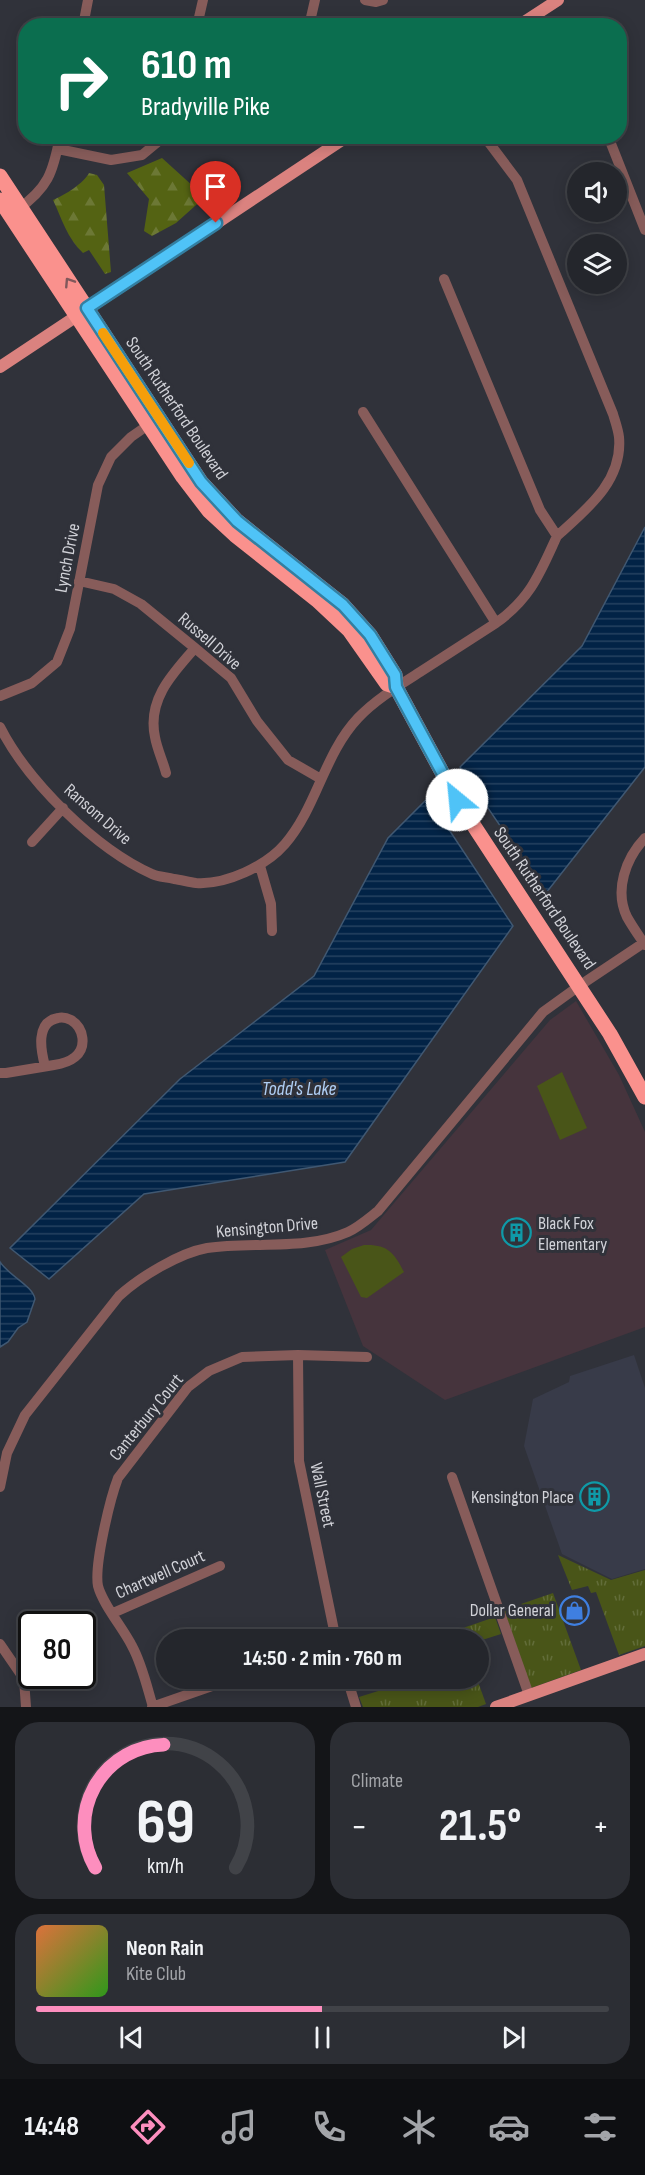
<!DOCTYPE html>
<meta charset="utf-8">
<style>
:root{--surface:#24262c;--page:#2c2e34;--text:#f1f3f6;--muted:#a3a5a9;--line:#414348;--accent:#fd8ebe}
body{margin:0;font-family:"Sofia Sans Condensed",sans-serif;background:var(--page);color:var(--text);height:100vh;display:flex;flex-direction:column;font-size:22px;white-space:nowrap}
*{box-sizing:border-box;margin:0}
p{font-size:20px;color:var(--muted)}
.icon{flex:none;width:33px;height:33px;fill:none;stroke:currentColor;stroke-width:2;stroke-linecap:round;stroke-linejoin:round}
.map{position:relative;height:1707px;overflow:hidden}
.sheet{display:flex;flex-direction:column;gap:15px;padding:15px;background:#141518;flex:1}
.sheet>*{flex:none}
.hud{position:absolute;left:18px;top:18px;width:609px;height:126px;border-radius:24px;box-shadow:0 3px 15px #0003,0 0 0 2px var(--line);background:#0b6e4f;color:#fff;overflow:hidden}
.tools{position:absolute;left:567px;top:162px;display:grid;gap:12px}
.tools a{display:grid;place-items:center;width:60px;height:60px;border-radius:50%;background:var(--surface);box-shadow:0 3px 15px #0003,0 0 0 2px var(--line);font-size:30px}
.speed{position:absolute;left:18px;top:1611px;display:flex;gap:12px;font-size:30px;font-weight:700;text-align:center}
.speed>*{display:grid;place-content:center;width:78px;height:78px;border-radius:50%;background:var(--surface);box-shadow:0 3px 15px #0003,0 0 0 2px var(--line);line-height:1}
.speed .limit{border:3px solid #111;border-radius:9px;background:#fff;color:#111}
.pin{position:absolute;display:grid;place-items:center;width:51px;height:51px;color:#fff;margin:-62px -26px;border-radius:50% 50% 50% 0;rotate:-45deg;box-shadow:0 0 6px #0007}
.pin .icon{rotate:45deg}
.me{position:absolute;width:66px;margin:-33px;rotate:332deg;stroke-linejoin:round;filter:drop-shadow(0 0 4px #0008)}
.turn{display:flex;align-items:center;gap:21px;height:126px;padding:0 24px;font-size:27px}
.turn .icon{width:78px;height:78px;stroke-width:2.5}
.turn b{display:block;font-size:42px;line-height:51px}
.big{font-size:45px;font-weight:700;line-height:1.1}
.sheet .card{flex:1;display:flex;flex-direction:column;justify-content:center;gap:9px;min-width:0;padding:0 21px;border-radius:24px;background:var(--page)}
.sheet .dial{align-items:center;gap:0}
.dial svg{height:156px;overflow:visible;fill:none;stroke:var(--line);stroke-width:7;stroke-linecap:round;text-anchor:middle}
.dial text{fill:var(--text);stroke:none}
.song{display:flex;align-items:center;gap:18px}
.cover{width:72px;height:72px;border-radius:9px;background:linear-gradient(135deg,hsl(20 70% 55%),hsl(110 70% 35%))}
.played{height:6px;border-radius:3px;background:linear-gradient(90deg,var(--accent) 50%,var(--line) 50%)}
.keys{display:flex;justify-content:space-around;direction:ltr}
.heat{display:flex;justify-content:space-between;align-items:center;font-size:33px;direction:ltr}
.sheet .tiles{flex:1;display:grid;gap:15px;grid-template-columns:1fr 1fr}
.card:last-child{grid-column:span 2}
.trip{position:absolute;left:156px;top:1629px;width:333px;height:60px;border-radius:30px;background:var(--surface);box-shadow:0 3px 15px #0003,0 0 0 2px var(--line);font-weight:700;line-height:60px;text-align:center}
.menu{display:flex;height:96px;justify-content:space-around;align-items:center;background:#0e0f12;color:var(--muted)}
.menu .icon{width:42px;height:42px}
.menu .selected{color:var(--accent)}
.menu b{font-size:27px;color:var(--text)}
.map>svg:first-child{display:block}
.built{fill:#383b49}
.education{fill:#46343d}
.grass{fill:url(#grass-tufts)}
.forest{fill:url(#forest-firs)}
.green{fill:#495518}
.water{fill:url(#water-rules);stroke:#405872;stroke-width:1.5}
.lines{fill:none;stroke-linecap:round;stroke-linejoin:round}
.minor{stroke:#875c5a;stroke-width:10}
.major{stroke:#da827f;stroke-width:12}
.highway{stroke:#fa918d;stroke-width:15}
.oneway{stroke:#81585b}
.route-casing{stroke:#337fa1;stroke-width:15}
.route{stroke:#4fc3f7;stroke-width:10}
.slow{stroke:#f59e0b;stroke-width:10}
.labels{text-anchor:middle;stroke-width:6;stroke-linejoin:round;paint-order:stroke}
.street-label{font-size:18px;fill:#d1d2d8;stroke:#30323a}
.poi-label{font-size:18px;fill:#d1d2d8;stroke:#30323a;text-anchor:end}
.water-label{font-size:20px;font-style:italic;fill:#b0cff5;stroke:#30323a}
</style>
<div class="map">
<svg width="645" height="1707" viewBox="0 0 645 1707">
<defs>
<pattern id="grass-tufts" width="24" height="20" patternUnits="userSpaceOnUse" patternTransform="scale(1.5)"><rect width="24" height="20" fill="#495518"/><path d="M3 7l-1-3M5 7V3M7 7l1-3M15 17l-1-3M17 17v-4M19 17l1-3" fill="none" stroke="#626d39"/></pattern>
<pattern id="forest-firs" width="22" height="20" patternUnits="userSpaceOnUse" patternTransform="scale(1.5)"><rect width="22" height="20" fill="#546313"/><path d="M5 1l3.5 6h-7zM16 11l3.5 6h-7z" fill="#6c7835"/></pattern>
<pattern id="water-rules" width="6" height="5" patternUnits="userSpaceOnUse" patternTransform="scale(1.5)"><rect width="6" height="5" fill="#022346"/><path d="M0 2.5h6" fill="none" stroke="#264260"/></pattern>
</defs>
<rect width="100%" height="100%" fill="#30323a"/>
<!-- built -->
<path class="built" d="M634,1355L645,1388V1569L612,1579L562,1554L524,1446L533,1399L569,1382L570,1376Z"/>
<!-- education -->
<path class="education" d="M576,1001L619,1075L645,1132V1327L445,1400L363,1346L325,1250L371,1230L550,1020Z"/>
<!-- grass -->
<path class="grass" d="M558,1555L611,1580L645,1570V1646L619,1655L596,1592L591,1593L588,1586L572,1590Z
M553,1593L581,1670L531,1688L504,1610Z
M495,1617L501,1634L479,1641L478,1640L431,1639Z
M403,1679H477L486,1704L478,1707H363L359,1697L404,1683Z"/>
<!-- forest -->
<path class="forest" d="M162,158L205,197L176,223L152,236L144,231L149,199L127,173Z
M89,173L97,175L104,185L111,272L105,274L89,250L83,253C67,238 62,219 53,200C65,195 84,183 89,173Z"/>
<!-- green -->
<path class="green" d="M562,1072L587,1128L560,1140L537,1086Z
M364,1245C387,1244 394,1252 404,1272L367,1298L361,1297L341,1257L352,1249Z"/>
<!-- water -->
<path class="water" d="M645,527V767L546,893L460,767L582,646Z
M428,798L513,926L345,1162L144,1194L49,1279L10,1248L180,1079L314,976L388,838Z
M0,1262C8,1275 33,1286 35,1299L27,1322L18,1328L8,1342L0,1347Z"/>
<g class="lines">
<!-- minor -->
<path class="minor" d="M365,0L376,2L383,0
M83,26L88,0
M197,26L203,0
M309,26L315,0
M608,136L645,230
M58,149L111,160L142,155L165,136
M17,210C48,188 53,173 60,136
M444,279L540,510L557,536C587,509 623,481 619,437C618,429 615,421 613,414L517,180L484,136
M363,412L496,623C531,598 540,573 557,536
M79,581L114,589L141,604L195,648L231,678L257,721L288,760L321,779
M0,696L32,683L57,662L70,629L98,485L111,457L131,437L154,421
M0,727C28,782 96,849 152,874C158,877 167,877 174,879C181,880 189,882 196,883C226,885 266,866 285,844C317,807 324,754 358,718C375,700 398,686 420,672C445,656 471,639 496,623
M166,773C163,761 157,749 155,737C147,700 172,674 195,648
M645,838C626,858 614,890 627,917C632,926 639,936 645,945
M32,842L63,808
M260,866L271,904L272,931
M0,1073H6L54,1065C61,1064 69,1062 75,1057C87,1047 84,1028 71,1020C67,1018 62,1017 58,1018C35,1022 41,1051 45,1066
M298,1355L299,1461L336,1640
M452,1477L529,1695
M0,1487L7,1453L25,1415L119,1296C140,1277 179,1253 207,1248C253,1241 305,1251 348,1232C359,1227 369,1218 378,1211L543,1012L579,986L645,942
M113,1613L220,1566
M0,1644L24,1679L26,1707
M347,1678L356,1707
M152,1707L235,1678
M153,1707C147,1687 142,1664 132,1646C123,1628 103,1605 98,1586C94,1565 110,1499 118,1478L188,1387L209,1371L242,1357L298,1355L367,1357"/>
<!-- major -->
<path class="major" d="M518,26L558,0
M0,367L348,136
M496,1707L645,1654"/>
<!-- highway -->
<path class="highway" d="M0,176L201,482L237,521L343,605L370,635L395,675L396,687L457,800L610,1034L645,1097
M0,200L183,477L209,511L235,535L317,600L349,630L387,684L396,687"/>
</g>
<!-- one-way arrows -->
<defs><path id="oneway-chevron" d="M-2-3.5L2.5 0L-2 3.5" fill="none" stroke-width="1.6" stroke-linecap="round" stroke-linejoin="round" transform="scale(1.5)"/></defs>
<use class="oneway" href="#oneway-chevron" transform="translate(69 282) rotate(-123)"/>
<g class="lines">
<defs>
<path id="route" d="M216,223L87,308L201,482L237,521L343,605L370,635L395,675L396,687L457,800"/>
</defs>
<!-- route casing -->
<use href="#route" class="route-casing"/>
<!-- route -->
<use href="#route" class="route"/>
<!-- slow -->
<path class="slow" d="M103,333L189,463"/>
</g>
<!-- icons -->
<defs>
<symbol id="building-ring" viewBox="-11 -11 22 22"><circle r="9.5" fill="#30323a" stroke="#0f9aa8" stroke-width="1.5"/><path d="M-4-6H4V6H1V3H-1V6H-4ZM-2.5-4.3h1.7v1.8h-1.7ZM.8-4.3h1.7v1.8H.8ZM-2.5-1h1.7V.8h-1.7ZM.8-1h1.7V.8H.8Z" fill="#0f9aa8"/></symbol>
<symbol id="shop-ring" viewBox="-11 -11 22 22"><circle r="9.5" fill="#30323a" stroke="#3f7fe0" stroke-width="1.5"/><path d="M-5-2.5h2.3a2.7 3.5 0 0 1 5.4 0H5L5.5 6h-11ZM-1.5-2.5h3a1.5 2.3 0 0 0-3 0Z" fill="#3f7fe0"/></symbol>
</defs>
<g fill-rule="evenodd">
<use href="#building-ring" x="500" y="1216" width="33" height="33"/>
<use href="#building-ring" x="578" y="1480" width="33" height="33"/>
<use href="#shop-ring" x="558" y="1594" width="33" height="33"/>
</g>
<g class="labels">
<!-- street labels -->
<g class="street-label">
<text transform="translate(177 408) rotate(56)" y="6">South Rutherford Boulevard</text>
<text transform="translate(67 558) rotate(-79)" y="6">Lynch Drive</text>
<text transform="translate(210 641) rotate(41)" y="6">Russell Drive</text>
<text transform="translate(98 814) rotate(41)" y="6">Ransom Drive</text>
<text transform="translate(545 898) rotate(56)" y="6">South Rutherford Boulevard</text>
<text transform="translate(267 1227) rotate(-5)" y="6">Kensington Drive</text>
<text transform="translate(146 1417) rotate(-51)" y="6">Canterbury Court</text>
<text transform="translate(323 1495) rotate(78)" y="6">Wall Street</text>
<text transform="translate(160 1574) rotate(-24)" y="6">Chartwell Court</text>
</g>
<!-- poi labels -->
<g class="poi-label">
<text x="538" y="1229" text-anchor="start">Black Fox<tspan x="538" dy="21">Elementary</tspan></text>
<text x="574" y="1503">Kensington Place</text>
<text x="554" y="1616">Dollar General</text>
</g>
<!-- water labels -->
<g class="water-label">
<text x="299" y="1095">Todd's Lake</text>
</g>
</g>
</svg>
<div class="tools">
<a><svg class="icon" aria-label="sound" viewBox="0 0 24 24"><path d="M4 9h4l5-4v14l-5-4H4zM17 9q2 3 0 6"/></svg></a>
<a><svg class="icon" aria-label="layers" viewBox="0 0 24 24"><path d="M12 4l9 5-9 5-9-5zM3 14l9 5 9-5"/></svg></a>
</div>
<div class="speed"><div class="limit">80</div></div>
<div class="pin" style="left:216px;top:223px;background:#d93025"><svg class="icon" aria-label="arrive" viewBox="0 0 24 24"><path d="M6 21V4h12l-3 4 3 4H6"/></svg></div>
<svg class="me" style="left:457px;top:800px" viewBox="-20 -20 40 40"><circle r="19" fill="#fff"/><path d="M0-13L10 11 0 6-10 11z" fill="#4fc3f7"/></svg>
<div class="trip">14:50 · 2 min · 760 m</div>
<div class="hud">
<div class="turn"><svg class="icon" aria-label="right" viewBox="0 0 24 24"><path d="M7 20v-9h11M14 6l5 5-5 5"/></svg><div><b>610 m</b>Bradyville Pike</div></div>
</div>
</div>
<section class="sheet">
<div class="tiles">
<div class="card dial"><svg viewBox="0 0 100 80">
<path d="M14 69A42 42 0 1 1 86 69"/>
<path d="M14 69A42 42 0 0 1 49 6" stroke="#fd8ebe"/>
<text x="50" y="56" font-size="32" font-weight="700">69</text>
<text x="50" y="72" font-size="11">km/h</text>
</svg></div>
<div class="card"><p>Climate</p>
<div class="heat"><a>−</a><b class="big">21.5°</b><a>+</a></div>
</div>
<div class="card">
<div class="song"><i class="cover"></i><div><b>Neon Rain</b><p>Kite Club</p></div></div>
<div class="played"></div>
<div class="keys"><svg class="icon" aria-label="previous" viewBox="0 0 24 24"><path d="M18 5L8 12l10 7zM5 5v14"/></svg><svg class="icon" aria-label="pause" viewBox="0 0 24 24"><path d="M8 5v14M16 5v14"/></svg><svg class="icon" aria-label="next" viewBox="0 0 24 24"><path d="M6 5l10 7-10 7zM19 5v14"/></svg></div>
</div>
</div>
</section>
<nav class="menu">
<b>14:48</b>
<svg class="icon selected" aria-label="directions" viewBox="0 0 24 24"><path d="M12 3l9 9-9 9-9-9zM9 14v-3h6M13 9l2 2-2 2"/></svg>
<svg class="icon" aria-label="music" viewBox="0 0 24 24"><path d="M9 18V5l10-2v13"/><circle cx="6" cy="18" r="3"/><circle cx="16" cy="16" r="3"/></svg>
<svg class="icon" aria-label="phone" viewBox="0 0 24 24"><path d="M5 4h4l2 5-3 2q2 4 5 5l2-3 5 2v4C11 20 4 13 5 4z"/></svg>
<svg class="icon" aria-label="climate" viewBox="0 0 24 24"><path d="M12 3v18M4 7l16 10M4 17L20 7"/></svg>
<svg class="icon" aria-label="car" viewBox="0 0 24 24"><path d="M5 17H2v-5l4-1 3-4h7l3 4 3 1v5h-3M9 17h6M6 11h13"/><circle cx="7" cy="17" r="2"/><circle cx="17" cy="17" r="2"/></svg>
<svg class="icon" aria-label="filters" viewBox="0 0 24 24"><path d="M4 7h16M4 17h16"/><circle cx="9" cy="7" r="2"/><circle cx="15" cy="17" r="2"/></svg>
</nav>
